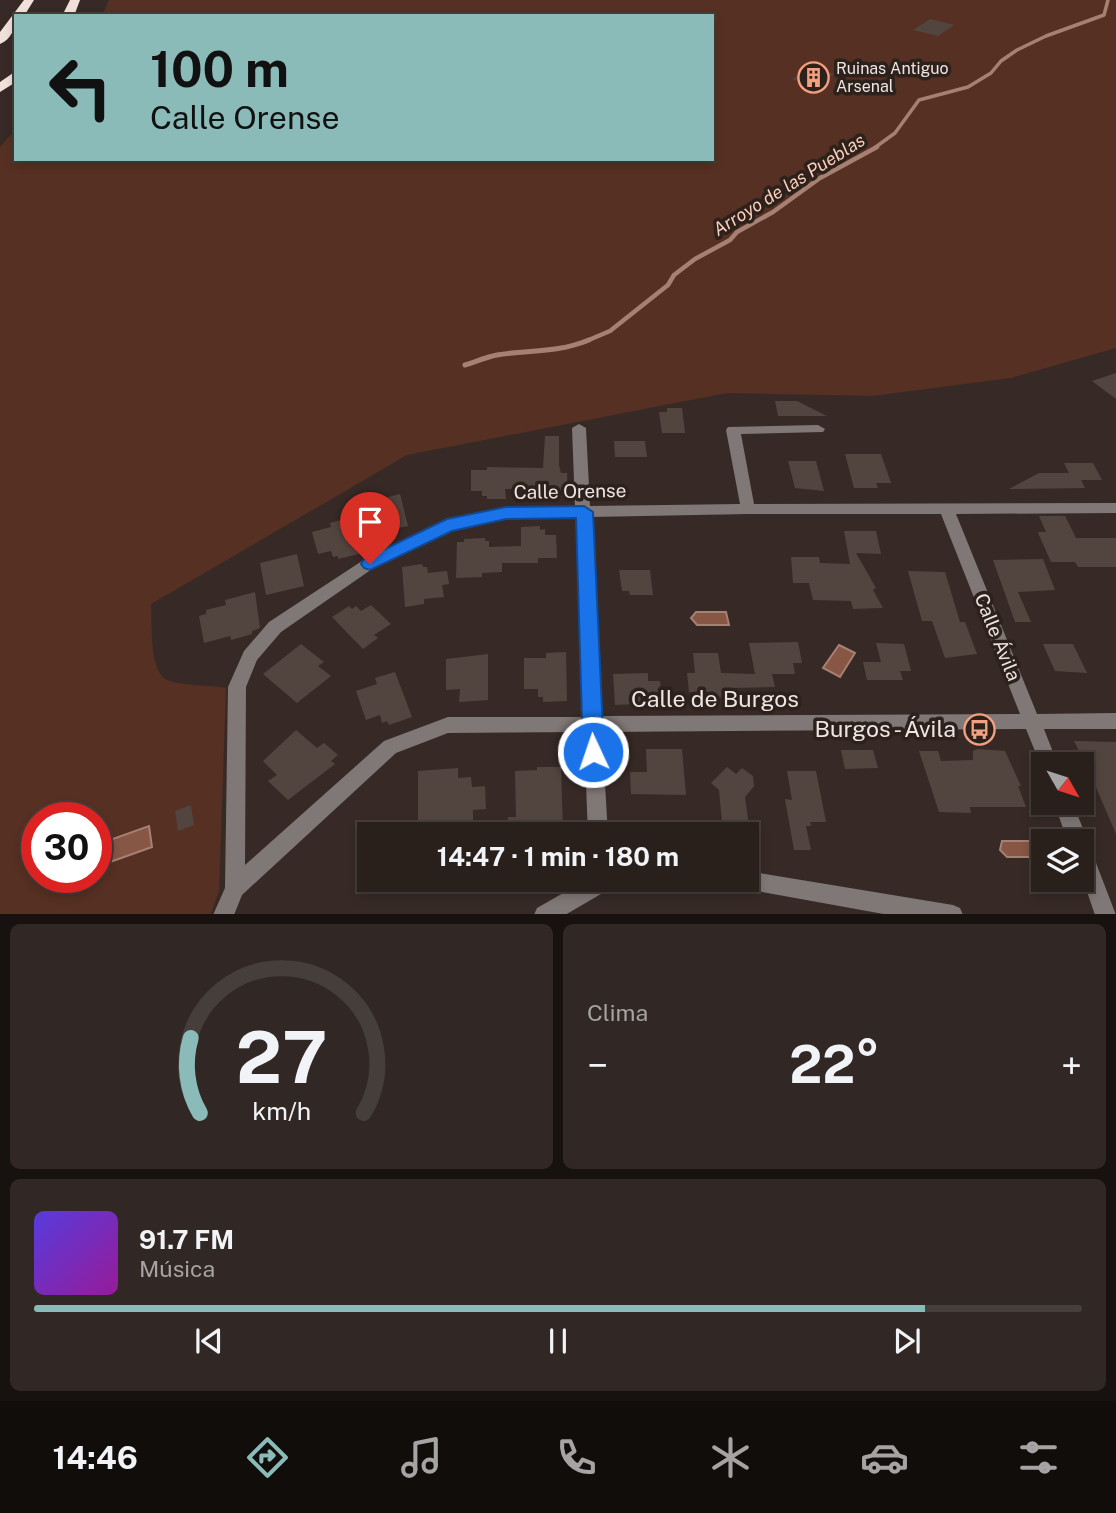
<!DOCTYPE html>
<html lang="es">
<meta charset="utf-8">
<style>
:root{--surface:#29201c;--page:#312825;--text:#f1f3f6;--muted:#a5a3a3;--line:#453e3b;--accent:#8bbbb9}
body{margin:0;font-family:"Public Sans",sans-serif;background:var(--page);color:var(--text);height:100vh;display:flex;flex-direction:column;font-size:26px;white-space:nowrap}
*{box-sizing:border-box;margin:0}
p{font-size:23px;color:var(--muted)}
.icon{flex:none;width:38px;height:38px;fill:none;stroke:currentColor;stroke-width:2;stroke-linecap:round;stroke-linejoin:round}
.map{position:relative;height:914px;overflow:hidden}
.side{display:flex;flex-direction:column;gap:10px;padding:10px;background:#17120f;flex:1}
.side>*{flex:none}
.banner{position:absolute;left:14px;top:14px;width:700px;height:147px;border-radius:0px;box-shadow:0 4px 10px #0003,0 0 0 2px var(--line);background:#8bbbb9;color:#111;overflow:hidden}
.needle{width:46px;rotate:129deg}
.fabs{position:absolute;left:1031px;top:752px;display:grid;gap:14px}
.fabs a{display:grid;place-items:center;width:63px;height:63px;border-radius:0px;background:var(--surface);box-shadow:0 4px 10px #0003,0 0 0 2px var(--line);font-size:35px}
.speed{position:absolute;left:21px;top:802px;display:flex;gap:14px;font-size:35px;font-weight:700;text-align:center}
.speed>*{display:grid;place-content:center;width:91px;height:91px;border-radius:50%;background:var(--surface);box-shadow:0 4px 10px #0003,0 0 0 2px var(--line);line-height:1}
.speed .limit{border:10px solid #d22;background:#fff;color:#111}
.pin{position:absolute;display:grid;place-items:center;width:60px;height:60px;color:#fff;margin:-72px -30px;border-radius:50% 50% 50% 0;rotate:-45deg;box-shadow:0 0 7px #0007}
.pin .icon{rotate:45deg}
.me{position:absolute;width:77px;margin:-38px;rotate:357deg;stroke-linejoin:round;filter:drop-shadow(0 0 5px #0008)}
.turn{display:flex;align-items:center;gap:24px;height:147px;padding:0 21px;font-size:32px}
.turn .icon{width:91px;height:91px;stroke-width:2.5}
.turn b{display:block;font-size:49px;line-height:60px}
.big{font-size:52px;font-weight:700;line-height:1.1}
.side .widget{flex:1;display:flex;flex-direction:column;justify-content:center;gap:10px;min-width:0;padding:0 24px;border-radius:10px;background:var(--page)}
.side .dial{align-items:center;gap:0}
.dial svg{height:182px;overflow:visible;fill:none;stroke:var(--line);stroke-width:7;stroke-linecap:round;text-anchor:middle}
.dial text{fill:var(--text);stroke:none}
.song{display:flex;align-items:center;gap:21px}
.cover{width:84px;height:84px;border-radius:10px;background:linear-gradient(135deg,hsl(250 70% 55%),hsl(300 70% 35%))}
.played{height:7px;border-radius:4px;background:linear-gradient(90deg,var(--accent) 85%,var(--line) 85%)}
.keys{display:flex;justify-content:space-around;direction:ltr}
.heat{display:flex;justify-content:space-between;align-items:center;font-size:38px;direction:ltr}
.side .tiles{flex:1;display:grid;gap:10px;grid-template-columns:1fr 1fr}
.widget:last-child{grid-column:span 2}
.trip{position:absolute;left:357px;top:822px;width:402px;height:70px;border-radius:0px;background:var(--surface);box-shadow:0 4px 10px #0003,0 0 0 2px var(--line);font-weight:700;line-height:70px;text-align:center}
.dock{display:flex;height:112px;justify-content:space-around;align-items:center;background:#100d0b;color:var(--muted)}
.dock .icon{width:49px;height:49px}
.dock .on{color:var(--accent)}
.dock b{font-size:32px;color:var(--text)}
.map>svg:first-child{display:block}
.green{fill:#563022;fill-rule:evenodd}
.water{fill:#875644;stroke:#a68173;stroke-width:2}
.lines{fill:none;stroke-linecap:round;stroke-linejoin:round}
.stream-far2{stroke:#a68173;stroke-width:3.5}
.stream-far1{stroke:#a68173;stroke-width:4.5}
.stream{stroke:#a68173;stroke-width:5}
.building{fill:#524540}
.street{fill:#7f7876;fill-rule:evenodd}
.highway{fill:#f2e1db;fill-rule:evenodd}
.route{fill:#1a73e8;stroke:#114b97;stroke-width:2}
.labels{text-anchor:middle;stroke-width:7;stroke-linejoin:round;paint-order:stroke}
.far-poi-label{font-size:16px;fill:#eee5e2;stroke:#2d211c;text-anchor:start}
.far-water-label{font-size:18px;font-style:italic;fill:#fecdbb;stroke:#2d211c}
.street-label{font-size:19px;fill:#eee5e2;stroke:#2d211c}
.near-street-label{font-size:23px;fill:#eee5e2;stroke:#2d211c}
.near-poi-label{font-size:23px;fill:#eee5e2;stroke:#2d211c;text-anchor:end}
</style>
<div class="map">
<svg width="1116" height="915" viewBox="0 0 1116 915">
<rect width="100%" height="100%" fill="#372a26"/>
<!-- green -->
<path class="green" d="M109,0H1116V348L1011,378L872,396L727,393L407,455L151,604C152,622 149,672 167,680C181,686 210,685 226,688L219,891L211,914L0,915V147L14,131L16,159H712V16H102ZM37,817H96V877H37Z"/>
<!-- water -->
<path class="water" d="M696,612H726L729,625H697L691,618Z
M839,645L855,653L840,677L823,668Z
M149,826L152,847L96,867V845Z
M1002,841H1030L1036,857H1007L1000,850Z"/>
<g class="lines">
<!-- stream-far2 -->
<path class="stream-far2" d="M873,149L895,133L919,100L968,87L991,73L1001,61L1017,50L1046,36L1104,15L1108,0"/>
<!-- stream-far1 -->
<path class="stream-far1" d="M584,342L610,331L668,285L674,275L695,259L730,240L737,232L773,212L820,178L877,147"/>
<!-- stream -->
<path class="stream" d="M465,365C475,362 486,357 497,355C530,349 554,354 589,340"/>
</g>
<!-- building -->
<path class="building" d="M930,19L954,25L938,36L913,30Z
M811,68L834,74L816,86L792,79Z
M1116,373V399L1092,381Z
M775,401H797L827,416H778Z
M667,408H682L685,433H662L659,412H667Z
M545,436H559V465L561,473H567L568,497H542V494H538V488L505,489L506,499H487V496H482V491H471V470H487V467L543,468Z
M614,441H645L647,457H615Z
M845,454H881L891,483H876L878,488H854Z
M788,461H816L824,491L795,488Z
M1064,463H1093L1102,480H1081L1085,488L1009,489L1039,473H1069Z
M400,494L408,526L389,530L388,527L383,528L381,522L369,525L365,503Z
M1039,516H1065L1076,538H1116V567H1078L1075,562H1051L1039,535L1038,532H1046Z
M348,518L359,554L338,559V556L333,557L331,551L318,554L312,532L331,527L330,523Z
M540,526V530L545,529V535H556L557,558H538V563H502V572L482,573V577L456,578L457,542H464V539L485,538V541H489V547L521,546V527Z
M844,531H876L881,554L856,553L876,588L873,590L883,608L853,609L851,601L813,600L809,583H793L791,557H819L820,563L850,564Z
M297,554L304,586L266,595L260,563Z
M1043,559L1055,590L1018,592L1031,622H1015L993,560Z
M422,564L423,567H427L428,573L447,571L449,584L442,585L444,597L424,599V604L405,607L402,567Z
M619,570H650L653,595H630L629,591H622Z
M908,571L945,572L960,622H965L977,654L945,658L932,621H922Z
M255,592L260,628L252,631V634L231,640L230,636L204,643L199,616L206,614V610L226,605L225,600Z
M371,605L391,624L374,635L378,638L363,649L332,617L349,606L352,609L356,606L361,611Z
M798,642L802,663H793L795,674H772L775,687L732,688L733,698L709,697V692H689L687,673H695L693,653H718L721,673L755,674L749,643Z
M876,643L904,644L911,671H900L903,680H867L863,662H881Z
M301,644L324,662L318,666L331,676L297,703L263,674Z
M1043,644H1073L1087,673L1055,671Z
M566,652L567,701L543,702V697H538V689H524V658H546V653Z
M488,654V700L459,702L460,689L446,690V659Z
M395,672L412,717L389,725L387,721L382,723L380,715L366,720L356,691L377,684L375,678Z
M648,673V681H660L662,703L615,705L613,674Z
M296,730L317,748L324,743L338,755L331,761L335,764L288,800L268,781L277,775L263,761Z
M1074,741L1116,742V834L1089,771Z
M646,749H682L686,795L631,794L630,772H647Z
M977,749L1005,751L1021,786H1018L1026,807H970L971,813L939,812L919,751H938L941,761L973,760V751Z
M841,750H873L878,768L845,769Z
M537,767H561L563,830L508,834V817H516L515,771L537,770Z
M727,767L736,774L742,768L753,776L754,786L745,797L750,833H723L719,790L711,783Z
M458,768V778L471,777L472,787L485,786L486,809L473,810V835H418V771Z
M787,771H816L826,822H810L811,826H806L811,850H794L785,799L792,800Z
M191,805L194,825L178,831L175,811Z"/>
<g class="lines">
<!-- street -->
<path class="street" d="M579,424L586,428L590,506L740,504L726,430L728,427L818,425L825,429L823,432L741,434L754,504L1116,503V513L956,514L1037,714L1116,713V729H1044L1058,765H1043V771L1026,729L602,732L608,835H588L584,732L448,733L396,753L242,895L234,915H213L225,888L228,687L244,651L269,622L365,559L443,521L506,508L575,507L572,428ZM748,514H941L1020,714L601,716L591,517ZM576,517L584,717H448L384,741L245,865L246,687L257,660L281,632L375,567L452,530L506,518Z
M1054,803H1073L1116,915H1095L1082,877V842H1068Z
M747,871L953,905L960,908L963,915H889L735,887L732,880H747Z
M586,880H616L613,887L565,915H534L537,908Z"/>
<!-- highway -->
<path class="highway" d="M24,0H34L24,16H16C16,27 11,40 0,44V32Z
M70,0H80L74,16H62Z
M16,71V82L0,92V82Z"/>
</g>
<!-- route -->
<path class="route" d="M584,506L593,512L604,752L601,759L593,761L586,759L583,752L576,518L506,519L452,531L370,570L364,568L361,564L364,559L447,519L506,507Z"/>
<!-- icons -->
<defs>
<symbol id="building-ring" viewBox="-11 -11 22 22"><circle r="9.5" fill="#2d211c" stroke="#f3a081" stroke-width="1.5"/><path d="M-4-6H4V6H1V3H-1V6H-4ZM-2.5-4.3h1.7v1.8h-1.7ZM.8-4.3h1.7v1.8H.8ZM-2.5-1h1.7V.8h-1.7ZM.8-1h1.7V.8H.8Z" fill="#f3a081"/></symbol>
<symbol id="bus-ring" viewBox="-11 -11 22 22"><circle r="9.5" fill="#2d211c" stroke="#f3a081" stroke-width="1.5"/><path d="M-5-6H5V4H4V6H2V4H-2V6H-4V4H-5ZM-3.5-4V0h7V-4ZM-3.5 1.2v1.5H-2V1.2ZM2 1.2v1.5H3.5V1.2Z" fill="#f3a081"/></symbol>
</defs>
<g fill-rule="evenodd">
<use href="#building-ring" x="796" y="60" width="35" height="35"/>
<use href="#bus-ring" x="962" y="712" width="35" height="35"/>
</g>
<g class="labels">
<!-- far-poi labels -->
<g class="far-poi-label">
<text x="836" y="74">Ruinas Antiguo<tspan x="836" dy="18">Arsenal</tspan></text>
</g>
<!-- far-water labels -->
<g class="far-water-label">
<text transform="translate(789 185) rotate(-32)" y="6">Arroyo de las Pueblas</text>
</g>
<!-- street labels -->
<g class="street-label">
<text transform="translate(570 491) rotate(-1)" y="7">Calle Orense</text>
<text transform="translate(998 637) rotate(68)" y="7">Calle Ávila</text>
</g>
<!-- near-street labels -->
<g class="near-street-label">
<text x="715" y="707">Calle de Burgos</text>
</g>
<!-- near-poi labels -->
<g class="near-poi-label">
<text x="956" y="737">Burgos - Ávila</text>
</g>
</g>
</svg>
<div class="fabs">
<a><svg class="needle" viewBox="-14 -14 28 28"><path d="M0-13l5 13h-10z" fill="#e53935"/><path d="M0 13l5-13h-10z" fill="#a5a3a3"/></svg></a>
<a><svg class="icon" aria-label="layers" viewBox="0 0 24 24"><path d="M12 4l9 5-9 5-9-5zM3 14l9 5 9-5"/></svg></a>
</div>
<div class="speed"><div class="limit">30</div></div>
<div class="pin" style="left:370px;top:564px;background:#d93025"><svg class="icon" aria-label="arrive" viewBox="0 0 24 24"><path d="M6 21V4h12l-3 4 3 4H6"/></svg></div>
<svg class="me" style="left:593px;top:752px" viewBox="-20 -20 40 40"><circle r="17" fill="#1a73e8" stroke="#fff" stroke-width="3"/><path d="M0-11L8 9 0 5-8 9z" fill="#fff"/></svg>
<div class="trip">14:47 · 1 min · 180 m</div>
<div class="banner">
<div class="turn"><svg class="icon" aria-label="left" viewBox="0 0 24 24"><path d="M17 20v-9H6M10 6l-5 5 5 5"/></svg><div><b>100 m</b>Calle Orense</div></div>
</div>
</div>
<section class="side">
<div class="tiles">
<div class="widget dial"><svg viewBox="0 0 100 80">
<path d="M14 69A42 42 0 1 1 86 69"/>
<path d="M14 69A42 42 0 0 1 10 36" stroke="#8bbbb9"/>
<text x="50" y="56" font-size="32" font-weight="700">27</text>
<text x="50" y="72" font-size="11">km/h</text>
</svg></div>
<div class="widget"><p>Clima</p>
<div class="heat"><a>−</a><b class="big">22°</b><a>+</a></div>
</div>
<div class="widget">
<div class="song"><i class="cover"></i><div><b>91.7 FM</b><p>Música</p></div></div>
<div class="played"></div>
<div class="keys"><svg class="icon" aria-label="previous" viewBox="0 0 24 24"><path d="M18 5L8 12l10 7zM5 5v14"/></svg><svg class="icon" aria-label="pause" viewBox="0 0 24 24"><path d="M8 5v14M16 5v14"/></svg><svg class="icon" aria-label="next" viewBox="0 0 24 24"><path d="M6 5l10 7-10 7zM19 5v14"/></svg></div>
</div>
</div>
</section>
<nav class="dock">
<b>14:46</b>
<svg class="icon on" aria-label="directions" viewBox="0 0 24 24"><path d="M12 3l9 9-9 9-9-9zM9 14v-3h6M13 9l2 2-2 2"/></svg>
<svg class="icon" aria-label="music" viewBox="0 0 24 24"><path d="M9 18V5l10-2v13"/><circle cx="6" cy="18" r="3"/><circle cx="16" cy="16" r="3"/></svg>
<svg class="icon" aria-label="phone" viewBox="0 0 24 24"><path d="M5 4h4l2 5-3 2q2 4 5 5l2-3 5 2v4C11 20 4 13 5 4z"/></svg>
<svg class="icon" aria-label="climate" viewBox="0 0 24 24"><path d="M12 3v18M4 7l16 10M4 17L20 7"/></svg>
<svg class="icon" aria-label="car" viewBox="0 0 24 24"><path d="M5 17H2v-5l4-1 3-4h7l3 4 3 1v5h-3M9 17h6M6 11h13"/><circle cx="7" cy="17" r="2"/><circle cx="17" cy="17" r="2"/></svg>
<svg class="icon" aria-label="filters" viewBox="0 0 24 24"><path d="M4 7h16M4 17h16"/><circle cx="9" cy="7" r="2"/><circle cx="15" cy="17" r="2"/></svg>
</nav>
